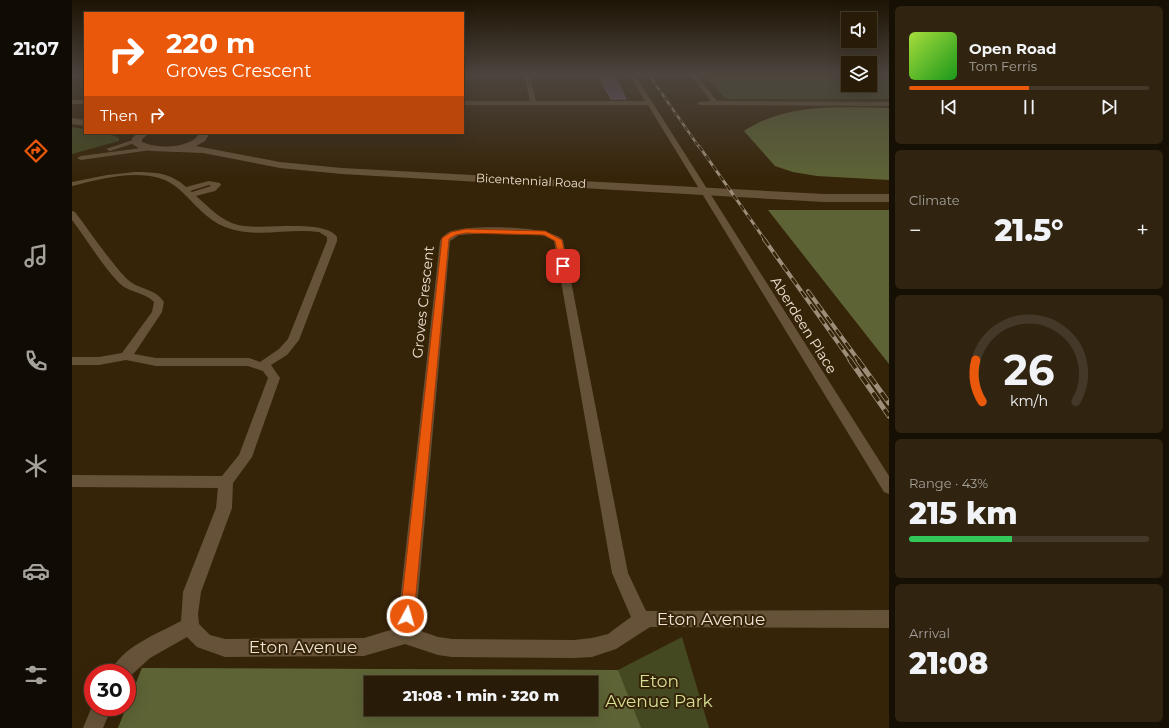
<!DOCTYPE html>
<meta charset="utf-8">
<style>
:root{--surface:#281b07;--page:#302411;--text:#f1f3f6;--muted:#a5a19b;--line:#443928;--accent:#ea580c}
body{margin:0;font-family:Montserrat,sans-serif;background:var(--page);color:var(--text);height:100vh;display:flex;flex-direction:column;font-size:15px;white-space:nowrap}
*{box-sizing:border-box;margin:0}
p{font-size:13px;color:var(--muted)}
.icon{flex:none;width:22px;height:22px;fill:none;stroke:currentColor;stroke-width:2;stroke-linecap:round;stroke-linejoin:round}
.map{position:relative;flex:1;overflow:hidden}
.details{display:flex;flex-direction:column;gap:6px;padding:6px;background:#160f04;width:280px}
.details>*{flex:none}
.top-card{position:absolute;left:12px;top:12px;width:380px;height:122px;border-radius:0px;box-shadow:0 4px 16px #0002,0 0 0 1px var(--line);background:#ea580c;color:#fff;overflow:hidden}
.controls{position:absolute;left:769px;top:12px;display:grid;gap:8px}
.controls a{display:grid;place-items:center;width:36px;height:36px;border-radius:0px;background:var(--surface);box-shadow:0 4px 16px #0002,0 0 0 1px var(--line);font-size:20px}
.speed{position:absolute;left:12px;top:664px;display:flex;gap:8px;font-size:20px;font-weight:700;text-align:center}
.speed>*{display:grid;place-content:center;width:52px;height:52px;border-radius:50%;background:var(--surface);box-shadow:0 4px 16px #0002,0 0 0 1px var(--line);line-height:1}
.speed .limit{border:6px solid #d22;background:#fff;color:#111}
.pin{position:absolute;display:grid;place-items:center;width:34px;height:34px;color:#fff;margin:-17px;border-radius:8px;box-shadow:0 2px 6px #0006}
.me{position:absolute;width:44px;margin:-22px;rotate:6deg;stroke-linejoin:round;filter:drop-shadow(0 0 3px #0008)}
.turn{display:flex;align-items:center;gap:14px;height:84px;padding:0 16px;font-size:18px}
.turn .icon{width:52px;height:52px;stroke-width:2.5}
.turn b{display:block;font-size:28px;line-height:34px}
.then{display:flex;align-items:center;height:38px;padding:0 16px;background:#0003;gap:8px;font-size:15px}
.big{font-size:30px;font-weight:800;line-height:1.1}
.details .widget{flex:1;display:flex;flex-direction:column;justify-content:center;gap:6px;min-width:0;padding:0 14px;border-radius:6px;background:var(--page)}
.details .dial{align-items:center;gap:0}
.dial svg{height:104px;overflow:visible;fill:none;stroke:var(--line);stroke-width:7;stroke-linecap:round;text-anchor:middle}
.dial text{fill:var(--text);stroke:none}
.song{display:flex;align-items:center;gap:12px}
.cover{width:48px;height:48px;border-radius:6px;background:linear-gradient(135deg,hsl(80 70% 55%),hsl(120 70% 35%))}
.played{height:4px;border-radius:2px;background:linear-gradient(90deg,var(--accent) 50%,var(--line) 50%)}
.keys{display:flex;justify-content:space-around;direction:ltr}
.heat{display:flex;justify-content:space-between;align-items:center;font-size:22px;direction:ltr}
.charge{height:6px;border-radius:3px;background:linear-gradient(90deg,#34c759 43%,var(--line) 0)}
.trip{position:absolute;left:292px;top:676px;width:234px;height:40px;border-radius:0px;background:var(--surface);box-shadow:0 4px 16px #0002,0 0 0 1px var(--line);font-weight:800;line-height:40px;text-align:center}
main{display:flex;flex:1;min-height:0}
.menu{display:flex;flex-direction:column;width:72px;justify-content:space-around;align-items:center;background:#100b03;color:var(--muted)}
.menu .icon{width:28px;height:28px}
.menu .current{color:var(--accent)}
.menu b{font-size:18px;color:var(--text)}
.map>svg:first-child{display:block}
.green{fill:#444921;fill-rule:evenodd}
.forest{fill:#5d6335;fill-rule:evenodd}
.building{fill:#654a6f;stroke:#7f6b87}
.lines{fill:none;stroke-linecap:round;stroke-linejoin:round}
.minor{fill:#665238;fill-rule:evenodd}
.secondary{fill:#665238;fill-rule:evenodd}
.rail-far3-casing{stroke:#9c8e79;stroke-width:2.5}
.rail-far2-casing{stroke:#9c8e79;stroke-width:3}
.rail-far1-casing{stroke:#9c8e79;stroke-width:4}
.rail-casing{stroke:#9c8e79;stroke-width:5}
.rail-far3{stroke:#362409;stroke-width:1.5;stroke-dasharray:4.5;stroke-linecap:butt}
.rail-far2{stroke:#362409;stroke-width:2;stroke-dasharray:6;stroke-linecap:butt}
.rail-far1{stroke:#362409;stroke-width:2.5;stroke-dasharray:8;stroke-linecap:butt}
.rail{stroke:#362409;stroke-width:3.5;stroke-dasharray:10;stroke-linecap:butt}
.route{fill:#ea580c;stroke:#983908}
.labels{text-anchor:middle;stroke-width:4;stroke-linejoin:round;paint-order:stroke}
.far-street-label{font-size:12px;fill:#ede1d2;stroke:#362409}
.street-label{font-size:14px;fill:#ede1d2;stroke:#362409}
.near-street-label{font-size:17px;fill:#ede1d2;stroke:#362409}
.near-park-label{font-size:17px;fill:#d6e195;stroke:#362409}
</style>
<main>
<nav class="menu">
<b>21:07</b>
<svg class="icon current" aria-label="directions" viewBox="0 0 24 24"><path d="M12 3l9 9-9 9-9-9zM9 14v-3h6M13 9l2 2-2 2"/></svg>
<svg class="icon" aria-label="music" viewBox="0 0 24 24"><path d="M9 18V5l10-2v13"/><circle cx="6" cy="18" r="3"/><circle cx="16" cy="16" r="3"/></svg>
<svg class="icon" aria-label="phone" viewBox="0 0 24 24"><path d="M5 4h4l2 5-3 2q2 4 5 5l2-3 5 2v4C11 20 4 13 5 4z"/></svg>
<svg class="icon" aria-label="climate" viewBox="0 0 24 24"><path d="M12 3v18M4 7l16 10M4 17L20 7"/></svg>
<svg class="icon" aria-label="car" viewBox="0 0 24 24"><path d="M5 17H2v-5l4-1 3-4h7l3 4 3 1v5h-3M9 17h6M6 11h13"/><circle cx="7" cy="17" r="2"/><circle cx="17" cy="17" r="2"/></svg>
<svg class="icon" aria-label="filters" viewBox="0 0 24 24"><path d="M4 7h16M4 17h16"/><circle cx="9" cy="7" r="2"/><circle cx="15" cy="17" r="2"/></svg>
</nav>
<div class="map">
<svg width="817" height="728" viewBox="0 0 817 728">
<rect width="100%" height="100%" fill="#362409"/>
<!-- green -->
<path class="green" d="M631,75H776V85H798V75H817V99H654Z
M0,127L13,129V133H35L47,138V141L0,154Z
M610,637L637,728H46L70,668L546,670ZM299,683H519V709H299Z"/>
<!-- forest -->
<path class="forest" d="M817,108V180L745,176L721,172L703,166L672,131C713,103 769,107 817,108Z
M696,210H817V364Z
M70,668L546,670L569,728H46ZM299,683H519V709H299Z"/>
<!-- building -->
<path class="building" d="M526,75H542L554,99H539Z"/>
<g class="lines">
<!-- minor -->
<path class="minor" d="M452,75H458L464,101H573L557,75H563L817,476V494L812,492L576,105H391V101H458Z
M618,75H624L645,101L817,102V106L628,105L626,104V102L639,101Z
M0,100H13V104H0Z
M64,139L66,140V142L38,151L34,149Z
M77,147L79,148V150L9,160L5,158L9,156Z
M63,172C83,172 99,173 114,187L137,181L148,183L149,185L143,191L124,196C137,207 149,221 166,225C191,231 251,218 265,237V241L227,340L215,355L199,365L208,378L180,457L161,483L160,508L129,592L126,614L127,624L138,635L153,639L292,638L325,628L368,241C371,236 374,233 380,231C398,225 478,225 491,240L556,573L574,611L817,610V628L578,627L544,649L520,657L502,658L380,657L366,655L333,644L292,656L153,657L125,647L115,637L78,658L55,679V673H38C49,647 85,634 109,621L111,592L144,508L146,488L0,487V475L150,476L167,455L196,378L191,371L176,366H84L54,360L27,365H0V357H27L50,353L80,312L82,302C73,292 57,293 47,283C30,265 15,240 0,220V211L3,212C19,233 36,259 54,278C67,291 82,287 92,302L90,312L62,354L84,358H177L188,362L207,349L216,339L255,241V237L247,232C215,228 183,239 153,227C135,220 121,202 108,190C81,164 33,178 0,186V182L35,175ZM137,185L139,186L120,192L118,191ZM415,233C435,233 465,229 482,241L540,573L559,617L536,634L520,638L502,640L380,639L366,637L343,629L378,241L387,235Z
M21,704V707H40L31,728H11Z"/>
<!-- secondary -->
<path class="secondary" d="M0,118L13,120V126L0,124Z
M66,133H78L70,139V142C86,149 118,149 128,133H138L133,141L124,146L208,162L270,168L752,194H817V202H752L270,174L208,168L131,153L80,151L68,149L60,144V138Z"/>
<defs>
<path id="rail-far3" d="M577,75L627,147"/>
<path id="rail-far2" d="M627,146L693,240"/>
<path id="rail-far1" d="M692,239L779,361
M736,291L787,361"/>
<path id="rail" d="M778,360L817,416
M786,360L817,403"/>
</defs>
<!-- rail-far3 casing -->
<use href="#rail-far3" class="rail-far3-casing"/>
<!-- rail-far2 casing -->
<use href="#rail-far2" class="rail-far2-casing"/>
<!-- rail-far1 casing -->
<use href="#rail-far1" class="rail-far1-casing"/>
<!-- rail casing -->
<use href="#rail" class="rail-casing"/>
<!-- rail-far3 -->
<use href="#rail-far3" class="rail-far3"/>
<!-- rail-far2 -->
<use href="#rail-far2" class="rail-far2"/>
<!-- rail-far1 -->
<use href="#rail-far1" class="rail-far1"/>
<!-- rail -->
<use href="#rail" class="rail"/>
</g>
<!-- sky -->
<linearGradient id="sky" x2="0" y2="1"><stop stop-color="#1e1405"/><stop offset="0.42" stop-color="#4c453e"/><stop offset="1" stop-color="#4c453e" stop-opacity="0"/></linearGradient>
<rect width="817" height="177" fill="url(#sky)"/>
<!-- route -->
<path class="route" d="M394,229L473,231L490,240L495,266L489,268L483,241L472,235L394,233L384,235L377,239L342,616L340,620L335,622L330,620L328,616L370,238L379,232Z"/>
<g class="labels">
<!-- far-street labels -->
<g class="far-street-label">
<text transform="translate(459 181) rotate(3)" y="4">Bicentennial Road</text>
</g>
<!-- street labels -->
<g class="street-label">
<text transform="translate(351 302) rotate(-84)" y="5">Groves Crescent</text>
<text transform="translate(732 325) rotate(58)" y="5">Aberdeen Place</text>
</g>
<!-- near-street labels -->
<g class="near-street-label">
<text x="639" y="625">Eton Avenue</text>
<text x="231" y="653">Eton Avenue</text>
</g>
<!-- near-park labels -->
<g class="near-park-label">
<text x="587" y="687">Eton<tspan x="587" dy="20">Avenue Park</tspan></text>
</g>
</g>
</svg>
<div class="controls">
<a><svg class="icon" aria-label="sound" viewBox="0 0 24 24"><path d="M4 9h4l5-4v14l-5-4H4zM17 9q2 3 0 6"/></svg></a>
<a><svg class="icon" aria-label="layers" viewBox="0 0 24 24"><path d="M12 4l9 5-9 5-9-5zM3 14l9 5 9-5"/></svg></a>
</div>
<div class="speed"><div class="limit">30</div></div>
<div class="pin" style="left:491px;top:266px;background:#d93025"><svg class="icon" aria-label="arrive" viewBox="0 0 24 24"><path d="M6 21V4h12l-3 4 3 4H6"/></svg></div>
<svg class="me" style="left:335px;top:616px" viewBox="-20 -20 40 40"><circle r="17" fill="#ea580c" stroke="#fff" stroke-width="3"/><path d="M0-11L8 9 0 5-8 9z" fill="#fff"/></svg>
<div class="trip">21:08 · 1 min · 320 m</div>
<div class="top-card">
<div class="turn"><svg class="icon" aria-label="right" viewBox="0 0 24 24"><path d="M7 20v-9h11M14 6l5 5-5 5"/></svg><div><b>220 m</b>Groves Crescent</div></div>
<div class="then">Then<svg class="icon" aria-label="right" viewBox="0 0 24 24"><path d="M7 20v-9h11M14 6l5 5-5 5"/></svg></div>
</div>
</div>
<section class="details">
<div class="widget">
<div class="song"><i class="cover"></i><div><b>Open Road</b><p>Tom Ferris</p></div></div>
<div class="played"></div>
<div class="keys"><svg class="icon" aria-label="previous" viewBox="0 0 24 24"><path d="M18 5L8 12l10 7zM5 5v14"/></svg><svg class="icon" aria-label="pause" viewBox="0 0 24 24"><path d="M8 5v14M16 5v14"/></svg><svg class="icon" aria-label="next" viewBox="0 0 24 24"><path d="M6 5l10 7-10 7zM19 5v14"/></svg></div>
</div>
<div class="widget"><p>Climate</p>
<div class="heat"><a>−</a><b class="big">21.5°</b><a>+</a></div>
</div>
<div class="widget dial"><svg viewBox="0 0 100 80">
<path d="M14 69A42 42 0 1 1 86 69"/>
<path d="M14 69A42 42 0 0 1 9 37" stroke="#ea580c"/>
<text x="50" y="56" font-size="32" font-weight="700">26</text>
<text x="50" y="72" font-size="11">km/h</text>
</svg></div>
<div class="widget"><p>Range · 43%</p><b class="big">215 km</b><div class="charge"></div></div>
<div class="widget"><p>Arrival</p><b class="big">21:08</b></div>
</section>
</main>
